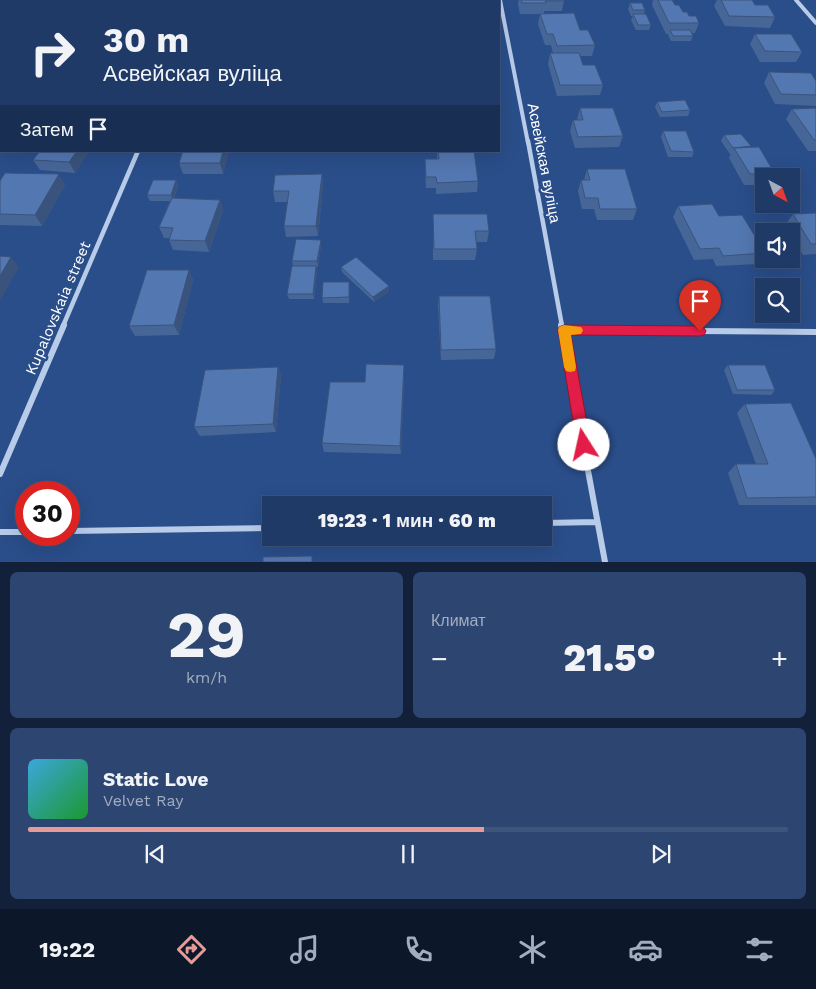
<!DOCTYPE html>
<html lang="ru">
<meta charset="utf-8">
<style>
:root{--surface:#203a68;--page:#2d4571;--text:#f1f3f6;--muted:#a2adc0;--line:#3d547c;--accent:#e69b98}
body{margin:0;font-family:"Work Sans",sans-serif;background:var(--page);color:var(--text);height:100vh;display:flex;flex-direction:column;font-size:19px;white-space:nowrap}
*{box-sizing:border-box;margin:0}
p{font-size:16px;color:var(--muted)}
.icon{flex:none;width:28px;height:28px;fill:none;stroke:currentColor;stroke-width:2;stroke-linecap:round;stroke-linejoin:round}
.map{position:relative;height:562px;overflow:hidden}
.details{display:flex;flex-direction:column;gap:10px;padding:10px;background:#122039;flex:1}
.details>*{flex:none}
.top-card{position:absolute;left:0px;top:0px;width:500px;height:152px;box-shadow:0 5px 20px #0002,0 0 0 1px var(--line);background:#203a68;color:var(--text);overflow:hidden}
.needle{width:32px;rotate:139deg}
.tools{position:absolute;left:755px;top:168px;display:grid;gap:10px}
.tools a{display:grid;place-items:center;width:45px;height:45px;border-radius:0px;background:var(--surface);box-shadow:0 5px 20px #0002,0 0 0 1px var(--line);font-size:25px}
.speed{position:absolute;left:15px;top:481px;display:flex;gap:10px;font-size:25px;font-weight:700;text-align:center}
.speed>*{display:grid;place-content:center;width:65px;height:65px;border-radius:50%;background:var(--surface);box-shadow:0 5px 20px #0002,0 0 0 1px var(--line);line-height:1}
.speed .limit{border:8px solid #d22;background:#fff;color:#111}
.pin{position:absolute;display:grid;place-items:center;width:42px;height:42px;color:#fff;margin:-51px -21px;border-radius:50% 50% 50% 0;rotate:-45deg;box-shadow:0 0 5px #0007}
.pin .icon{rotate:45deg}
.me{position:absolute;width:55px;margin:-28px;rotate:350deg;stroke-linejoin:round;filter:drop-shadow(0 0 4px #0008)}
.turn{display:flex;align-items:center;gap:18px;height:105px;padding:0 20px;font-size:22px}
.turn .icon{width:65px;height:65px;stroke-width:2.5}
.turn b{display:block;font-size:35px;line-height:42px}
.then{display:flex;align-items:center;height:48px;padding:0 20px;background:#0003;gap:10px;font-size:19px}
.big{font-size:38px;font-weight:800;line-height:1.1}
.details .tile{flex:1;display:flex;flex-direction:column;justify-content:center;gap:8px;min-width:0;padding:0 18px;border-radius:8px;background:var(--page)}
.details .dial{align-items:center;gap:0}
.dial b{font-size:65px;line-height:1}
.song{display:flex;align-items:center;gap:15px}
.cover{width:60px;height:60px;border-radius:8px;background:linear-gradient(135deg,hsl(200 70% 55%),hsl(130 70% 35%))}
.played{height:5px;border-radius:2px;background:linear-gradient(90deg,var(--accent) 60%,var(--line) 60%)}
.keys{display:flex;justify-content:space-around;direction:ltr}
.heat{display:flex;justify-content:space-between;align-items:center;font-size:28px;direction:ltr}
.details .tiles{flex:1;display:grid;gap:10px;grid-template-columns:1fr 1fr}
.tile:last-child{grid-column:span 2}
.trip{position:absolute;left:262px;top:496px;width:290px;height:50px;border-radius:0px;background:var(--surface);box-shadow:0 5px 20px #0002,0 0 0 1px var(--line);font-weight:800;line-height:50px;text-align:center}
.tab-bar{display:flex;height:80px;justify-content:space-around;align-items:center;background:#0d172a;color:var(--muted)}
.tab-bar .icon{width:35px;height:35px}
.tab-bar .selected{color:var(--accent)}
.tab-bar b{font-size:22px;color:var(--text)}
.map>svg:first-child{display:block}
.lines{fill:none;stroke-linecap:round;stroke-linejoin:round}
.street-far2{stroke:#b8cbe9;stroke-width:4}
.street-far1{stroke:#b8cbe9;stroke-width:4.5}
.street{stroke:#b8cbe9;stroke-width:6}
.wall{fill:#476698}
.shaded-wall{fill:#3a537c}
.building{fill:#5377b1;stroke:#3a537c}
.route{fill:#e11d48;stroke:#92132f}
.slow{fill:#f59e0b}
.labels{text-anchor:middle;stroke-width:5;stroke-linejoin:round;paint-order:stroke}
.street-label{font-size:15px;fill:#fff;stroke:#2a4e8a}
</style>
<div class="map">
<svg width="816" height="562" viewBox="0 0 816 562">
<rect width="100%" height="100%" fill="#2a4e8a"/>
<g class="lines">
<!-- street-far2 -->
<path class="street-far2" d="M500,0L528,143
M796,0L816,23"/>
<!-- street-far1 -->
<path class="street-far1" d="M528,141L562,326
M63,326L138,151"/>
<!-- street -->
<path class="street" d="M561,325L605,562
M564,330L816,332
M0,474L64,325
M544,523L597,522
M69,531L271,528
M0,532H26"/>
</g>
<!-- wall -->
<path class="wall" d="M430,0H458V1H430Z
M519,0H564L562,11H544V13L580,30L595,45L592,56H580L583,65L603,85L600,95L557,96L548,64L550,53H553L551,45H545L538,24L540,14H520L518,4Z
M653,0H672L675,5L683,12L699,23L695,33H692L693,36L691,41H671L668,35L669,34H666L652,5Z
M717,0H752L755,5L775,17L770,28L725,26L714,6Z
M630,3L645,10L644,14L651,25L649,30H636L631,20L633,16H631L628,9Z
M755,34L802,52L796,62H760L750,44Z
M769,72L816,81V106L775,104L764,83Z
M657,102L690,110L688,116L660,117L655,107Z
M580,108L623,136L619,147L575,148L570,131L573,120H577Z
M816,108V151H808L786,119L792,109Z
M663,131L694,152L692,157H668L661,137Z
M724,135L751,146L750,147L775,174L773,176H764V185H744L729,158L731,153L730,154L721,141Z
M89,151L75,173L40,170L33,160Z
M229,151L223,174H183L179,163Z
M437,151L478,181L477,192L436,194V188H426L425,170V159H437Z
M587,169L637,209L633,220H597L594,209H582L578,191L581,180H584Z
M322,174L323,185L318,236L286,237L284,226L288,202H275L273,191Z
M176,180L178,186L174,198L220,200L223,210L209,252L173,250L169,240V238H164L159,227L170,201H150L147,195Z
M0,181L65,185L42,226L0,225Z
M678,206L719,216L764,251V255L758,264L716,266L713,259L694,260L673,217Z
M816,213V254L803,255L791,234V231H790L786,224L793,214Z
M433,214L489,231L487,242H476L477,249L475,260H433Z
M321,245L318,267H316L317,271L314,299H289L287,294L293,266L292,261Z
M341,267L389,286V291L374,302L342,272Z
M189,270L193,280L179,335L135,336L129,326Z
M350,287L349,303H323L322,298Z
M439,296L496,349L494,359L441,360L438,306Z
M728,365L775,390L771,395L733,394L724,370Z
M278,367L281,376L276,432L200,436L194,427Z
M404,375L401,454L324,452L322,443L365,382Z
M745,404L816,459V505H739L728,473L736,464H756L737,413Z"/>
<!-- shaded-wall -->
<path class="shaded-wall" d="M150,0H159L158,1H149Z
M77,151H89L75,173L69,162Z
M223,151H229L223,174L220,163Z
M59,174L65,185L42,226L35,215Z
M322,174L323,185L318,236L316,226Z
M176,180L178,186L173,200L171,195Z
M220,200L223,210L209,252L205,241Z
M321,240V245L318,267L317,261Z
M11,257L19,267L0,301V276Z
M316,266L317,271L314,299L313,294Z
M189,270L193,280L179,335L174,325Z
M349,282L350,287L349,303Z
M389,286V291L374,302L373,297Z
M404,365V375L401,454L400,446Z
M278,367L281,376L276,432L273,424Z"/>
<!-- building -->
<path class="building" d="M121,0H150L149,1H120Z
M238,0H271V1H237Z
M377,0H411V1H377Z
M521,0H564V1H545L546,3H522Z
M658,0H672L675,5H679L683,12H687L689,16H696L699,23H669Z
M721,0H752L755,5H768L775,17L729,16Z
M630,3H642L645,10H633Z
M574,13L580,30H588L595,45L557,46L553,34H547L540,14Z
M633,14H646L651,25H638Z
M670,30H690L693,36H673Z
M755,34H791L802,52L765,51Z
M550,53H579L583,65H595L603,85H560Z
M769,72L811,73L816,81V95L781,94Z
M1,84V93H0V86Z
M685,100L690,110L662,112L657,102Z
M580,108H613L623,136L578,137L573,120H583Z
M816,108V140H814L792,109Z
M663,131H686L694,152L671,151Z
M741,134L751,146L733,148L724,135Z
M759,147L775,174H750L734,148Z
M40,151H77L69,162L33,160Z
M183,151H223L220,163H179Z
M438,151H474L478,181L437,183L436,177H426L425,159H439Z
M587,169H625L637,209H600L598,198H585L581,180H590Z
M5,173L59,174L35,215L0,214V181Z
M322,174L316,226H284L289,191H273L275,175Z
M153,180H176L171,195H147Z
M172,198L220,200L205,241L169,240L173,228L159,227Z
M712,204L719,216L742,215L764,251V253L723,256L719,248L700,249L678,206Z
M816,213V244H811L793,214Z
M433,214H487L489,231H475L477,249H434Z
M296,239L321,240L317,261H292Z
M0,256L11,257L0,276Z
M356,257L389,286L373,297L341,267Z
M292,266H316L313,294H287Z
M147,270H189L174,325L129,326Z
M323,282H349V297L322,298Z
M439,296H490L496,349L441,350Z
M366,364L404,365L400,446L322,443L330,382H365Z
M728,365H765L775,390H737Z
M278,367L273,424L194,427L205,370Z
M791,403L816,459V497L747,498L736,464H768L745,404Z
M312,556V562H263V557Z"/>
<!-- route -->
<path class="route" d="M564,325L700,326L704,328L706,331L704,335L700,336L571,335L591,445L589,450L584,452L579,450L577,445L558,330L559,327Z"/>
<!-- slow -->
<path class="slow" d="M564,325L581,327L583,330L581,334L571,335L576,367L575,371L570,372L566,371L564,367L558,330L559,327Z"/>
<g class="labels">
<!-- street labels -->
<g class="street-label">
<text transform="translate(544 163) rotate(79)" y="5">Асвейская вуліца</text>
<text transform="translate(58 308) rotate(-67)" y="5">Kupalovskaia street</text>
</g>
</g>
</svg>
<div class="tools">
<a><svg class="needle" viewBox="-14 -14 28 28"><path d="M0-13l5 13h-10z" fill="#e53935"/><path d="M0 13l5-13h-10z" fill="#a2adc0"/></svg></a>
<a><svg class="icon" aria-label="sound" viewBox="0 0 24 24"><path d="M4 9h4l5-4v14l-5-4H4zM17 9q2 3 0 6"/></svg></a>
<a><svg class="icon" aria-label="search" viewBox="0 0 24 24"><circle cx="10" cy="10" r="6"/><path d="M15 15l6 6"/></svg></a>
</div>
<div class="speed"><div class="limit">30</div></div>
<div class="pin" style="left:700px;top:331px;background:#d93025"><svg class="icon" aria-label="arrive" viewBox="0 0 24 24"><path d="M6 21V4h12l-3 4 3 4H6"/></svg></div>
<svg class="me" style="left:584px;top:445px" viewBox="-20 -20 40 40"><circle r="19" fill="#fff"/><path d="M0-13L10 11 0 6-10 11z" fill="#e11d48"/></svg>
<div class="trip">19:23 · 1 мин · 60 m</div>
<div class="top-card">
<div class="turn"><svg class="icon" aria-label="right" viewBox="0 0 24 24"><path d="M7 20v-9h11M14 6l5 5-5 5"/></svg><div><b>30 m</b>Асвейская вуліца</div></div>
<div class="then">Затем<svg class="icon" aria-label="arrive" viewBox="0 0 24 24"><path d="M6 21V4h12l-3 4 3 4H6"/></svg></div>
</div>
</div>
<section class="details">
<div class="tiles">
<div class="tile dial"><b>29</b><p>km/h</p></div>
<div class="tile"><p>Климат</p>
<div class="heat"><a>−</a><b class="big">21.5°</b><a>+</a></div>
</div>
<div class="tile">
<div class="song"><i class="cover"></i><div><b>Static Love</b><p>Velvet Ray</p></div></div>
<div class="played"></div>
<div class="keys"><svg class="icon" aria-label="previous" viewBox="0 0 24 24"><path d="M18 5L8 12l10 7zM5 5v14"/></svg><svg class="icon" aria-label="pause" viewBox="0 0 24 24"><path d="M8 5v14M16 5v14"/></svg><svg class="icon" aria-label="next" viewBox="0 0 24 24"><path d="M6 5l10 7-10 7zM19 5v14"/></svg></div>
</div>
</div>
</section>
<nav class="tab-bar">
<b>19:22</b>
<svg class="icon selected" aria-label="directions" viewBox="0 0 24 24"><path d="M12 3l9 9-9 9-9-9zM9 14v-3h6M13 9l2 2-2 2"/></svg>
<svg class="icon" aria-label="music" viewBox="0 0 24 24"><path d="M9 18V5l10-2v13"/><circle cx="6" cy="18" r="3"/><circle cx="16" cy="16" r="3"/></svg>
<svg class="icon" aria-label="phone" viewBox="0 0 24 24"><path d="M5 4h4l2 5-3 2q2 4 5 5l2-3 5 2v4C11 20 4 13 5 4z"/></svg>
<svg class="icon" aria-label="climate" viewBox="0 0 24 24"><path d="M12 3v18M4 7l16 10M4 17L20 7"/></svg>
<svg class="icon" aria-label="car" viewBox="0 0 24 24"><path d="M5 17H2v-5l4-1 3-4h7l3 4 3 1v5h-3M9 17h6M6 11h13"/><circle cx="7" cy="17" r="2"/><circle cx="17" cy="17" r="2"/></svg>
<svg class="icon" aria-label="filters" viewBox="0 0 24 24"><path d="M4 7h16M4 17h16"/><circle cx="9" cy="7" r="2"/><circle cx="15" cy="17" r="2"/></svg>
</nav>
